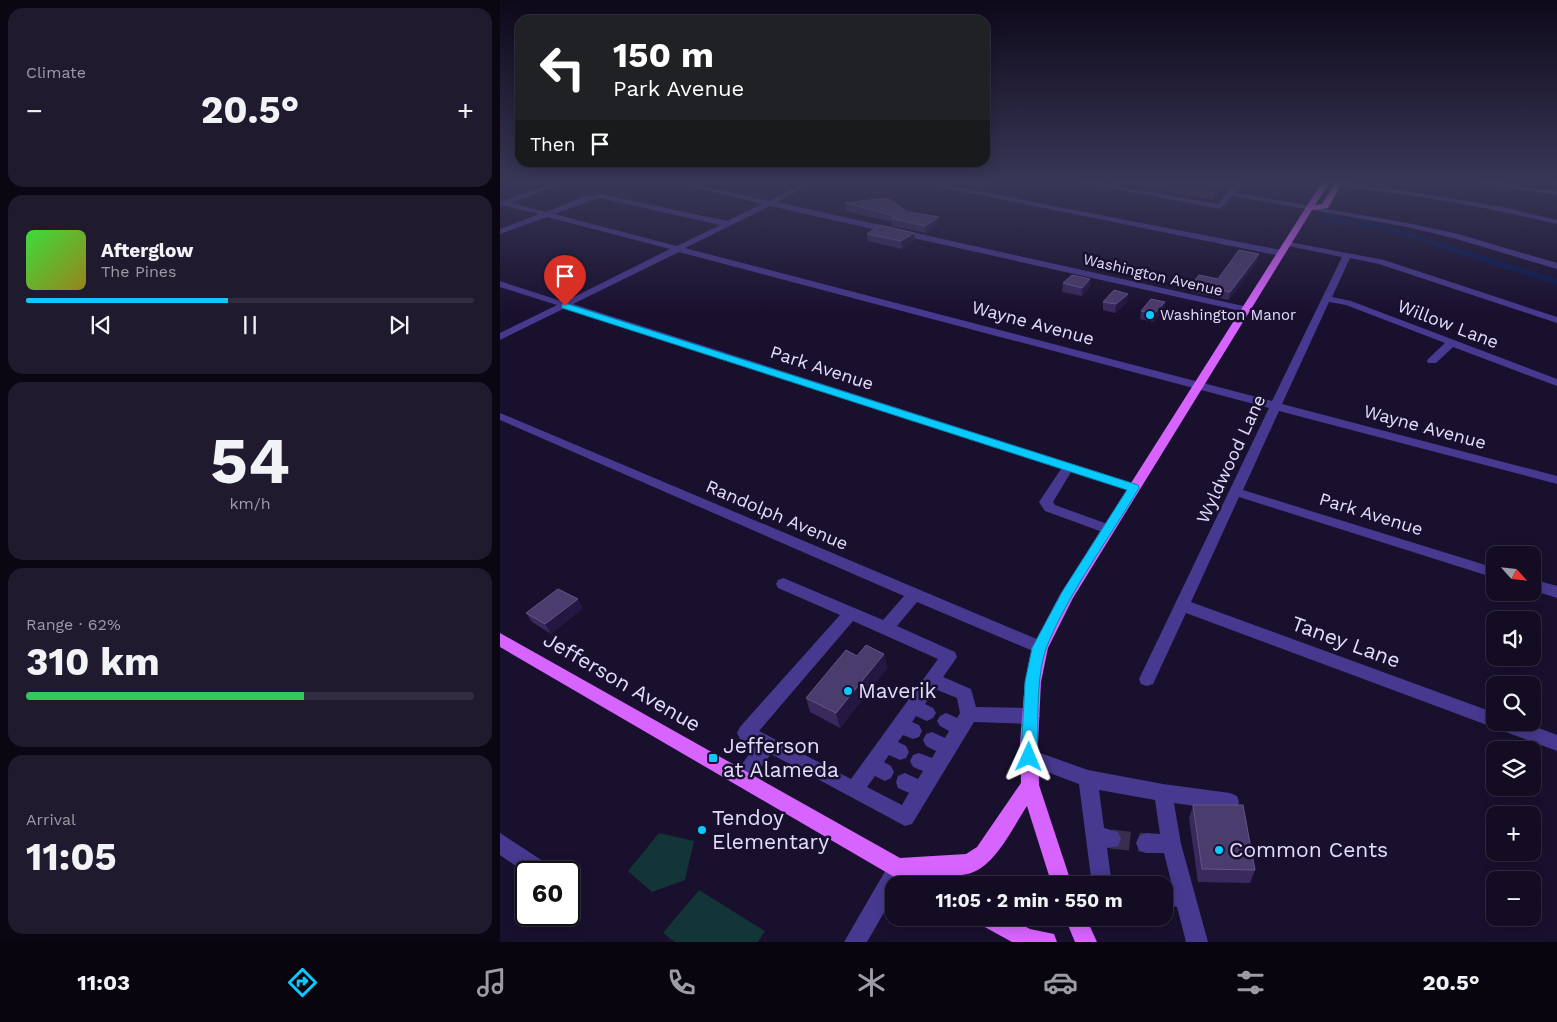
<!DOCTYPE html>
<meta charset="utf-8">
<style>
:root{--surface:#130c22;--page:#201a2f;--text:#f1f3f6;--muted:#9d9ba5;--line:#322c40;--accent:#09c9ff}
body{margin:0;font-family:"Work Sans",sans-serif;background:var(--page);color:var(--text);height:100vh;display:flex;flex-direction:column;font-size:19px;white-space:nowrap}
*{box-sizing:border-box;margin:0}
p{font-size:16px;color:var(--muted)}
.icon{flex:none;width:28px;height:28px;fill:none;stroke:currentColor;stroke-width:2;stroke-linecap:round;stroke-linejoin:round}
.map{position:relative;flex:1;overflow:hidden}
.details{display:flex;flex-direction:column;gap:8px;padding:8px;background:#0a0713;width:500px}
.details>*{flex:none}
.guide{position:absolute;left:15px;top:15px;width:475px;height:152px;border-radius:15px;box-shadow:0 2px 12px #0003,0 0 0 1px var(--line);background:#202124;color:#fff;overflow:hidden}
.needle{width:32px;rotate:117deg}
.tools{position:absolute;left:986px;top:546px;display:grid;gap:10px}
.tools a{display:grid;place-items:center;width:55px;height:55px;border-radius:10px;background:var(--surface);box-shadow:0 2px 12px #0003,0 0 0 1px var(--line);font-size:25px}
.speed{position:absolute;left:15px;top:861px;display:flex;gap:10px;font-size:25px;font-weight:700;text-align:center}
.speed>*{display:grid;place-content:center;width:65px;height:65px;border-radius:50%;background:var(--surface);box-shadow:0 2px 12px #0003,0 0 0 1px var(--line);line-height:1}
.speed .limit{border:2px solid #111;border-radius:8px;background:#fff;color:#111}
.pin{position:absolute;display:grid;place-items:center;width:42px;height:42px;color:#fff;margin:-51px -21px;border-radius:50% 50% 50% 0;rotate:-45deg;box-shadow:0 0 5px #0007}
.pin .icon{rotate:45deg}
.me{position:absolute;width:55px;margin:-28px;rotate:1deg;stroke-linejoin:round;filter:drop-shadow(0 0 4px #0008)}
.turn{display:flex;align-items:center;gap:18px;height:105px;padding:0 15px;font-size:22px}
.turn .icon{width:65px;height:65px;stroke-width:2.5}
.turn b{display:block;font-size:35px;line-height:42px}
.then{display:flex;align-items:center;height:48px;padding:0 15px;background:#0003;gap:10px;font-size:19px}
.big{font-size:38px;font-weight:700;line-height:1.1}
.details .card{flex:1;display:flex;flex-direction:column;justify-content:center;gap:8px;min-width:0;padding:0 18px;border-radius:15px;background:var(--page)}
.details .dial{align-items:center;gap:0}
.dial b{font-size:65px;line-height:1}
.song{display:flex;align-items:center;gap:15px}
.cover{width:60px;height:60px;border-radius:8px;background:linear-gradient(135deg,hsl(120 70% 55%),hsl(50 70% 35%))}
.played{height:5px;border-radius:2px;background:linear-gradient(90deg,var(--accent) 45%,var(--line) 45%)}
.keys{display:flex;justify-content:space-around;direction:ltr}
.heat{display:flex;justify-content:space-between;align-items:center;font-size:28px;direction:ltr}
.charge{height:8px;border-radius:4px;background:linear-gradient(90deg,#34c759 62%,var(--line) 0)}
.trip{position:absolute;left:385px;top:876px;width:288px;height:50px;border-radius:15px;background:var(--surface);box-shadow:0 2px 12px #0003,0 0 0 1px var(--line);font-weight:700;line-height:50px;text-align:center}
.tab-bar{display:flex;height:80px;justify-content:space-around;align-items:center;background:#08050e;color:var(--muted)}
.tab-bar .icon{width:35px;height:35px}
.tab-bar .on{color:var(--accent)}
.tab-bar b{font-size:22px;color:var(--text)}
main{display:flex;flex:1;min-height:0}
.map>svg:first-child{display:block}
.green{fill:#133538}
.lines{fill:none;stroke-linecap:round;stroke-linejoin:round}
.canal{fill:#08194f;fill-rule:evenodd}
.minor-tunnel{stroke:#382f4d;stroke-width:19;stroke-dasharray:19 9;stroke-linecap:butt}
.path{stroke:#2bbcc5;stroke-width:4;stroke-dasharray:4 5.5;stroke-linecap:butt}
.minor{fill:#47398f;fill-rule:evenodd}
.major{fill:#d864ff;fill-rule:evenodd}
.wall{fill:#39295c}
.shaded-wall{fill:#241742}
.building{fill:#4b3c6e;stroke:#645584}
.route{fill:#09c9ff;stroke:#0683a6}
.poi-dot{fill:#09c9ff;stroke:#19102e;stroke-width:2}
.labels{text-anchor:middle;stroke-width:5;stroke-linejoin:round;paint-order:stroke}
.far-street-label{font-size:15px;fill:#e5ddff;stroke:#19102e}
.far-poi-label{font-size:15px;fill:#e5ddff;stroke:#19102e;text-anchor:start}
.street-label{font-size:18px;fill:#e5ddff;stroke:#19102e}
.near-street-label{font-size:21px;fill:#e5ddff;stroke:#19102e}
.near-poi-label{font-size:21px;fill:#e5ddff;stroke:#19102e;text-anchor:start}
</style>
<main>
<section class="details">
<div class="card"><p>Climate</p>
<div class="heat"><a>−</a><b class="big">20.5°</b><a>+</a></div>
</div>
<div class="card">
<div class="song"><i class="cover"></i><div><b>Afterglow</b><p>The Pines</p></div></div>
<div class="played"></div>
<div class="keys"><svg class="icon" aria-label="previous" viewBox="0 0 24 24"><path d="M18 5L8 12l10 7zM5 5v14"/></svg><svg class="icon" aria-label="pause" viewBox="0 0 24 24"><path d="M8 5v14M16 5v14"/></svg><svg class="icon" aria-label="next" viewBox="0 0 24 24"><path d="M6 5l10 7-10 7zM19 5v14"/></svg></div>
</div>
<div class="card dial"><b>54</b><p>km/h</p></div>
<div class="card"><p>Range · 62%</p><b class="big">310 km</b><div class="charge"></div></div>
<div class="card"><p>Arrival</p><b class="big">11:05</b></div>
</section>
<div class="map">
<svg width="1057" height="942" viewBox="0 0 1057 942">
<rect width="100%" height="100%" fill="#19102e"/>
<!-- green -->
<path class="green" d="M159,833L194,841L185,880L152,892L128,871Z
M199,890L265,931L258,942H175L163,933Z"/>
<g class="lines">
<!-- canal -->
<path class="canal" d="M825,216L888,226L1057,279V285L884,230L822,221L821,219Z"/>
<!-- minor-tunnel -->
<path class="minor-tunnel" d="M611,839L646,843"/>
<!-- path -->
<path class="path" d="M494,878L497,885"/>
<!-- minor -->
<path class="minor" d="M56,182H66L11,203L46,212L83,197L100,194L227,221L262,204L172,182H184L269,201L307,182H315L277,202L748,307V311L745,312L270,206L185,248L772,401L842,257L784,245V241L884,260L1057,317V323L879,264L850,258L832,297L851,301L1057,379V386L953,347L936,363H928L927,361L928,359L945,343L846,305L829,302L782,404L1057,476V484L779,411L743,490L995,568V578L739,497L691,602L995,713V722H1023L1057,735V751L686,613L653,684L647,686L641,684L639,679L769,408L179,252L73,304L639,485L640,488L634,492L571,472L553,502L555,505L613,526L615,529L613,532L608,534L545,511L539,502L561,469L65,308L0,340V333L57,305L0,287V281L64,302L170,249L47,217L0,234V229L39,214L0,205V200L3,201ZM100,198L220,225L177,246L54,214Z
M416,182H430L781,250L785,253L781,256Z
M579,182H594L718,204L737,182H744L736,193L907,223L958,234L1057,263V269L953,238L907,227L733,196L720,209Z
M976,182H993L1057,191V195L980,184Z
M835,183L876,186L1002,207L1057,220V224C985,207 912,193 838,187H835Z
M0,413L546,643L548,648L546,653L540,654L417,602L397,626L455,652L457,657L443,677L471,689L476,707L531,708L537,711L540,716L537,721L531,724L474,722L412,824L405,826L271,754L247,784L241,787L235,784L232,778L255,746L240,739L237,733L240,727L340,615L278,588L276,584L278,580L283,578L288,580L383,620L404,596L0,420ZM353,621L438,659L351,779L259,731ZM435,689L457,698L460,713L457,718L446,713L440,716L437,721L440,726L449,731L445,738L432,732L426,734L423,740L426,746L436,751L432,758L419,753L413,755L410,761L413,767L423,771L418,779L405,773L398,776L396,782L398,788L409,793L402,805L367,787L375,776L385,781L391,778L394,772L391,766L384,762L389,755L400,760L406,758L409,752L406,746L398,742L403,735L413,739L419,737L422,731L419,725L412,722L416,716L427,721L433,718L436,713L433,708L425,704Z
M1032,579L1057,586V598L1032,590Z
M529,749L588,770L663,784L730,793L737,796L739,802L737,808L730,811L674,803L681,844L708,942H686L677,907L664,905L663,885H672L664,853H646L639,850L636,843L639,836L646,833L660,834L655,800L599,790L604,828L618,832L621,839L618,846L607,848L612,885H592L579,784L523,763L520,757L523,751Z
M0,833L49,865L52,872L26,873L0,855Z
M398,858L405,861L408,868L399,885H394V895L367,942H344L391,861Z"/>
<!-- major -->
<path class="major" d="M822,182H830L815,205L822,204L836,182H843L828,208L812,210L573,598L548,648L541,682L538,743L539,785L572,885H552L527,806C513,827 496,865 471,873C459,877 444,875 432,876L435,878L438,885H408L0,647V633L400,858L466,854L477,847L521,783L520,743L525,682L532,648L560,595Z
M478,918H509L530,929L554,934L557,942H512L481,925Z
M565,918H586L597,942H575Z"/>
</g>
<!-- wall -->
<path class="wall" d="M609,182H729L713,200L623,183H609Z
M345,203L408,212L439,225L426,233L392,226V222L346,211Z
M414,233L415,240L402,249L368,241L367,234Z
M757,262L729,300L691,292L692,284L718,279Z
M563,283L590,287L582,296L562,292Z
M603,302H627L615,313L603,310Z
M664,310L653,322L640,319L641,311Z
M83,608L51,634L32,622L26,613Z
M384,654L387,668L340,728L310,712L306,698L357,656Z
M693,805L755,870L750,883L698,882L689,818Z"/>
<!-- shaded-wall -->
<path class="shaded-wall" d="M719,182H729L713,200L715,186Z
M439,217V225L426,233L425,226Z
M414,233L415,240L402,249L401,241Z
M759,254L757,262L729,300L730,292Z
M590,279V287L582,296V288Z
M628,294L627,302L615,313L616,304Z
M665,302L664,310L653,322L654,314Z
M78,599L83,608L51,634L45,624Z
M384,654L387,668L340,728L336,713Z"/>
<!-- building -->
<path class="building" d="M693,182H719L715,186Z
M387,198L408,212L439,217L425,226L391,218L395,216L345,203Z
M380,225L414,233L401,241L367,234Z
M739,250L759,254L730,292L692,284L699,275L718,279Z
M572,275L590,279L582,288L563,283Z
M614,290L628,294L616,304L603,302Z
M651,299L665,302L654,314L641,311Z
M58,589L78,599L45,624L26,613Z
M366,645L384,654L336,713L306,698L346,650L357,656Z
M693,805H743L755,870L702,869Z"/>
<!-- sky -->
<linearGradient id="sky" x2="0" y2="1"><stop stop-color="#0e0919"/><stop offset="0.58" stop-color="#383757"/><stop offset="1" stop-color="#383757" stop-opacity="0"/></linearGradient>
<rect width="1057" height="314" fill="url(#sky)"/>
<!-- route -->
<path class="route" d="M62,304H68L638,485L639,488C610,537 568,594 547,646C535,678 539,723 537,757L535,762L529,764L523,762L521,757L525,682L532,648L562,592L627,490L62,308Z"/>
<!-- markers -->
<g class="poi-dot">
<circle cx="650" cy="315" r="5"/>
<circle cx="348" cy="691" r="5"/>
<rect x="208" y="753" width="10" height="10" rx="2.5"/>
<circle cx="202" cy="830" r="5"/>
<circle cx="719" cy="850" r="5"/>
</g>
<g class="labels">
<!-- far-street labels -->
<g class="far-street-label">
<text transform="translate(653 275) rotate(13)" y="5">Washington Avenue</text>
</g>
<!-- far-poi labels -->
<g class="far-poi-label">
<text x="660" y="320">Washington Manor</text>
</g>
<!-- street labels -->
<g class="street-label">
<text transform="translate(533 323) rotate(15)" y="6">Wayne Avenue</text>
<text transform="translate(948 324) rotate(21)" y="6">Willow Lane</text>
<text transform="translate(322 368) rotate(18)" y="6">Park Avenue</text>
<text transform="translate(925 427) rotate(15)" y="6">Wayne Avenue</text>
<text transform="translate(731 459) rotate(-65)" y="6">Wyldwood Lane</text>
<text transform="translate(871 514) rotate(17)" y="6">Park Avenue</text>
<text transform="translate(277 515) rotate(23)" y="6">Randolph Avenue</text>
</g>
<!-- near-street labels -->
<g class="near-street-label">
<text transform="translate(846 642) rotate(20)" y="7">Taney Lane</text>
<text transform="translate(122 682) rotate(30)" y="7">Jefferson Avenue</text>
</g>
<!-- near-poi labels -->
<g class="near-poi-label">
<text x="358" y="698">Maverik</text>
<text x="223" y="753">Jefferson<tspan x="223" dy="24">at Alameda</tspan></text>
<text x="212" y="825">Tendoy<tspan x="212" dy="24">Elementary</tspan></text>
<text x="729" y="857">Common Cents</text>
</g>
</g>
</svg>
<div class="tools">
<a><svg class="needle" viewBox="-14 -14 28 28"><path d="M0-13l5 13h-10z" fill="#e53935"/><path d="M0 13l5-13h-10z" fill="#9d9ba5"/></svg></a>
<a><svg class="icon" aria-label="sound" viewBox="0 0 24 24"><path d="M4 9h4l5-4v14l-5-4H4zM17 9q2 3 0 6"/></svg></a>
<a><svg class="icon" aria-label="search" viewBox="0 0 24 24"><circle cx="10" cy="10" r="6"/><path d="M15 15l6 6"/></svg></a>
<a><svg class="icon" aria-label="layers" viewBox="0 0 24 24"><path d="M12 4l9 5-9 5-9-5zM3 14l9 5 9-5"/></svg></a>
<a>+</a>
<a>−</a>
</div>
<div class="speed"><div class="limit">60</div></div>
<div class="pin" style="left:65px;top:306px;background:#d93025"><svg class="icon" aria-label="arrive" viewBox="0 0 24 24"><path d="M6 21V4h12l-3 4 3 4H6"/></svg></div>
<svg class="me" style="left:529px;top:757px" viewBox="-20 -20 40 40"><path d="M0-17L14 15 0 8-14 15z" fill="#09c9ff" stroke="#fff" stroke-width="4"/></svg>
<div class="trip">11:05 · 2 min · 550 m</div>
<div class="guide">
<div class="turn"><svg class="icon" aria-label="left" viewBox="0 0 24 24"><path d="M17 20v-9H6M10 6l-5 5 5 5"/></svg><div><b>150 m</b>Park Avenue</div></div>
<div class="then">Then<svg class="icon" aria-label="arrive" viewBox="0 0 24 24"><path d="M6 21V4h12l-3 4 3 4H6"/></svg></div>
</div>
</div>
</main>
<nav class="tab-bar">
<b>11:03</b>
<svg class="icon on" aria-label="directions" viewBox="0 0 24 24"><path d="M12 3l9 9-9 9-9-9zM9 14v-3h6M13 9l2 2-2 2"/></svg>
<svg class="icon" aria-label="music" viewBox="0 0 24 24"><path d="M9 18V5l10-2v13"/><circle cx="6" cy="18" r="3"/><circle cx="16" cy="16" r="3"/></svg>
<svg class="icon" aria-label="phone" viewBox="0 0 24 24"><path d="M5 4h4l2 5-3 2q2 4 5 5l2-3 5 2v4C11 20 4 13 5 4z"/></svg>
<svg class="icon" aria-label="climate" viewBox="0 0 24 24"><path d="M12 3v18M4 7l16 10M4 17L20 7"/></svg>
<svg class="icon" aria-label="car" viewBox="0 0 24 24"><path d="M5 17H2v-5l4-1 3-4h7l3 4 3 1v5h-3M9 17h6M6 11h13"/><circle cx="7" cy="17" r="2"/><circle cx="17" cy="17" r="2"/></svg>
<svg class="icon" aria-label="filters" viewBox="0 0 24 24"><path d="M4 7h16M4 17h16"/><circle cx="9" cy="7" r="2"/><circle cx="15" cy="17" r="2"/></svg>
<b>20.5°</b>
</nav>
